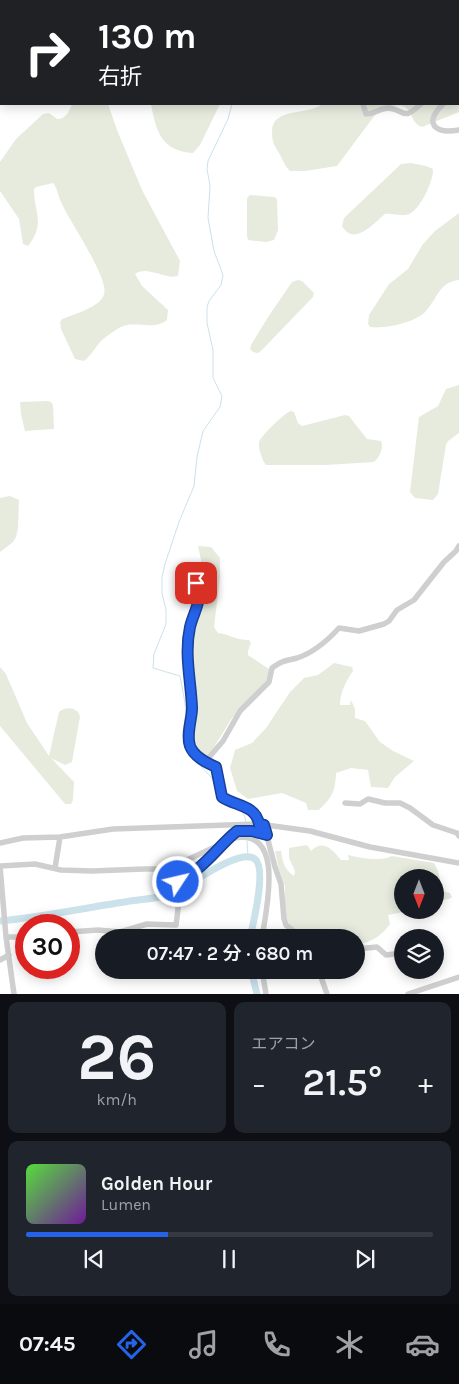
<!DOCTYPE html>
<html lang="ja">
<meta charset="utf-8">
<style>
:root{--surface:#171b24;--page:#20242c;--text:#f1f3f6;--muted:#9ea1a6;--line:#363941;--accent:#2563eb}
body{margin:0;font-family:Karla,"Noto Sans JP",sans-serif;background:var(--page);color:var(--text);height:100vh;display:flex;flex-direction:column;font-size:19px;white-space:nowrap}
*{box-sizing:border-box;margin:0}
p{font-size:16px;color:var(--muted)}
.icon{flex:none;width:28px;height:28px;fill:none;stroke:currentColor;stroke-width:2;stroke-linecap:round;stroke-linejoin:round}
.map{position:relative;height:994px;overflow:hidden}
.sheet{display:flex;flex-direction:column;gap:8px;padding:8px;background:#0d0f14;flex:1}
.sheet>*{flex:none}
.banner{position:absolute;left:0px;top:0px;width:460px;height:105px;box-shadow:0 2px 12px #0003;background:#202124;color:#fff;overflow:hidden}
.needle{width:32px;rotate:180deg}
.buttons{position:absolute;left:394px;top:869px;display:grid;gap:10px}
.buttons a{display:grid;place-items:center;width:50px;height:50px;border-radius:50%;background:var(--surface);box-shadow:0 2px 12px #0003;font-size:25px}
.speed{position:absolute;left:15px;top:914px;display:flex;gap:10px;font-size:25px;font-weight:700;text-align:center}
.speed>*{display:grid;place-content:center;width:65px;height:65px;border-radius:50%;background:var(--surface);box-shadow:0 2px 12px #0003;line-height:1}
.speed .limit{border:8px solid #d22;background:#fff;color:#111}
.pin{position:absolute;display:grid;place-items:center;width:42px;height:42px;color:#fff;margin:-21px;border-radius:10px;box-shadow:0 2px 8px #0006}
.me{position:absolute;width:55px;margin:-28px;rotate:55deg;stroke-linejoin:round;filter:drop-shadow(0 0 4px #0008)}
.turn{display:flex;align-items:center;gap:18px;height:105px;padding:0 15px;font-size:22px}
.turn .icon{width:65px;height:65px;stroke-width:2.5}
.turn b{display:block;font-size:35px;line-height:42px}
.big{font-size:38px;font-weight:600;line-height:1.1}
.sheet .tile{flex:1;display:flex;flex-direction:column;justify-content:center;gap:8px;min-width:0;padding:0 18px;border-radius:10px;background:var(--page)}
.sheet .dial{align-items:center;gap:0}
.dial b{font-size:65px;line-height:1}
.song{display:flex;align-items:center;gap:15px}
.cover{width:60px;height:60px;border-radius:8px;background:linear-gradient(135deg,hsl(110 70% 55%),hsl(280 70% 35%))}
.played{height:5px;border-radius:2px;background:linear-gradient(90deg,var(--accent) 35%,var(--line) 35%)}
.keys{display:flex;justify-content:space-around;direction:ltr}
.heat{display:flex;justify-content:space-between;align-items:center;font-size:28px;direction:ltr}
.sheet .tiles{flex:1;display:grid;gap:8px;grid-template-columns:1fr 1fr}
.tile:last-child{grid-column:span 2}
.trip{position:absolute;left:95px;top:929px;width:270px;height:50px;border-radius:25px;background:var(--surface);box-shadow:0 2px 12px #0003;font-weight:600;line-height:50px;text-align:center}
.menu{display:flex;height:80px;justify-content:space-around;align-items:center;background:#090b0e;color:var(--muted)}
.menu .icon{width:35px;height:35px}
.menu .current{color:var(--accent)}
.menu b{font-size:22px;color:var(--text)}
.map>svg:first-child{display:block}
.green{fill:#e6ebde}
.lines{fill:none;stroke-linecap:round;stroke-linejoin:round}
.stream{stroke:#cbe2eb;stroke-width:1}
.river{stroke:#cbe2eb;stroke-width:7}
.minor{stroke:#cfcfcf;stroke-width:5.5}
.route-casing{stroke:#184099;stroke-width:12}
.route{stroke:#2563eb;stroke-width:9}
</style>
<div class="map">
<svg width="459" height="994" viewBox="0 0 459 994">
<rect width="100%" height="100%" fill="#fff"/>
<!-- green -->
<path class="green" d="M359,0H459V49V1H352Z
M459,73V112L422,127C413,124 413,117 409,111C401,99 384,108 375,115L337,166L305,171H290C284,166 281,155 276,148C273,143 272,139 272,133C271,106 309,116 322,104H459Z
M72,104H108L117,130L142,190L180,261L178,276C165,280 147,265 135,274L142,286L168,310L167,320C154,331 135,320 121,327C115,330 107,336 102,340C95,347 91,356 84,361L75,359L61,329L60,322L62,319C73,315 102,306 104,294C109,278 70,222 62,204C58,197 58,189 53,183L36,187L34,189C34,214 46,223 28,246L23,244L19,219L0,191V162L16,139L43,114L49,113L57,119C66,119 69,112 72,104Z
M151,104H220L200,145L193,153C161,151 156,131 151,104Z
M411,163L426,166L433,169C434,180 420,210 409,214C402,217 393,213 385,214C374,223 354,247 342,226L344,218L401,164Z
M250,195L274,197L277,199L278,230L274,240L266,242L248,240L247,236V198Z
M459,213V280C439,282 437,299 426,311C415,323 385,329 370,327L368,324L369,315L389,284L408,269L423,244L435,231Z
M298,280L302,281L314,293L313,297L261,351L258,353L253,352L250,349L251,345L268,317L292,282Z
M459,385V433L448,441L446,445L438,494L433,500L415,498L410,492L419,417L438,406L446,389Z
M48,401L51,402L53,405L54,429L25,431L21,414L20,402Z
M291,411L294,412L298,423L302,426L345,415L349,416L367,439L381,441C384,447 380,457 374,462L325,465H266C262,460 258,448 259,442C261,436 285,412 291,411Z
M10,496L19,500L18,528L16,537L13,542L0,552V498Z
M198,546L211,547L220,558V577L214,627L218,633C229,634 238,641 249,640L251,643L248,651V655L269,669V674L267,684L232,718L209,755H202L197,752L193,744L195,702L190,675V655L193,630L197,617L208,593Z
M334,663L352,667L353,671C346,681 340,693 340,705H350L351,700L355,709V718L365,721L380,742L393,751L414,761L395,777L388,788L371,787L368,770L351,768L336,773C335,792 333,796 319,810H308L306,803L282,793L248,799L237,791L230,768L235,750L252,743L266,728L290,692L304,678L318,675Z
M0,667L6,674L27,723L49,756L59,712C66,706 78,707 80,717L72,762L65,765L51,758L74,782L73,800L71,804H65L0,726Z
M307,845L311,851C323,839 332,849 341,860H349L348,855C361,858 379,862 392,856L434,863L438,871L443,891L450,893L452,897L449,899L435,901V878H402V910H413L388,915L390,924C381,937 371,942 356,945V938L304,937L289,925L285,917V886L279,870L275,851H281C283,863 284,869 294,876L295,871L289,858V848Z"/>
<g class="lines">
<!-- stream -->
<path class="stream" d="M188,742L185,703L180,676L153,668L154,654L166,624V610L162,593V577L165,564L179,522L194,486L197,457L203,431L220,407L222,396L213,378V350L207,323V307L209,301L221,285L223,275L214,251L208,218L210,186L207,169L208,161L228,119L232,104
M189,748L196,761L212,778L219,794
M222,800C232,808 245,807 246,822
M247,841L248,856"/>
<!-- river -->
<path class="river" d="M0,921C42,917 83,908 125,902C139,899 161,899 173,893C189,886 240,847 255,859C267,869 253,924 250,938
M251,970L257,994"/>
<!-- minor -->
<path class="minor" d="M363,104L366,114C374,114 381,108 389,108C407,111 402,121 421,104
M443,104C423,124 435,134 459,130
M197,583L200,600L190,628L187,654L192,708L190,746L205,762L216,767L222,797C235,806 256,805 259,824
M205,762L223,741L240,711L269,682L272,668C283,660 285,661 297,658C313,653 328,640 339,628L359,631L384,624L389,621L397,610L414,600L444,562L456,551L459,546
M345,803L360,804L368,799L385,803H400L410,808L433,825L457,833L459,836
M264,825L275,867L281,884L284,919L286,925L302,938
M230,838C241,826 253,831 267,835
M0,843L23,838L60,837L113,829L259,824L310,831L370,847L459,863
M0,866L35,864L61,870L92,871L144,869H159L174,866L234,838C286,828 266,910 262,938
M0,866L6,937L14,994
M55,868L60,837
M179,879L196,870L224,845
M69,932L98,930L120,932L147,924L176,925C179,904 181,886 174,866
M6,937H26
M356,949L377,947L386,955L402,953
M0,960L9,955
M262,970L266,994
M321,970L322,980L327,994
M408,994L459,977"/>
</g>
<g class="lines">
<defs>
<path id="route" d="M178,882L179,879C204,870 217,847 237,831H252L267,835L264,825L259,824C256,805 235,806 222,797L216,767C207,763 194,757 190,746C186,734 192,719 192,708C191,681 184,654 190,627C194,610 203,602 196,583"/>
</defs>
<!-- route casing -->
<use href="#route" class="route-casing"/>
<!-- route -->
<use href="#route" class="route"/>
</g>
</svg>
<div class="buttons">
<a><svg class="needle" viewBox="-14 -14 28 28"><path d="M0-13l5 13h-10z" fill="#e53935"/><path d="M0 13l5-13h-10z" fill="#9ea1a6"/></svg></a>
<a><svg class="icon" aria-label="layers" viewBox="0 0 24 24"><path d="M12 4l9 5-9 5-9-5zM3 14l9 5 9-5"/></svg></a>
</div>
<div class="speed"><div class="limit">30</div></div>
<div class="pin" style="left:196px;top:583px;background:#d93025"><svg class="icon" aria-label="arrive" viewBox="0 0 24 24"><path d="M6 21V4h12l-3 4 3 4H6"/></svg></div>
<svg class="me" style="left:178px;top:882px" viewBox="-20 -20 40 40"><circle r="17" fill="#2563eb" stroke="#fff" stroke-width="3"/><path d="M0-11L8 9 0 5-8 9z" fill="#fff"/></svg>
<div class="trip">07:47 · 2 分 · 680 m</div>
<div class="banner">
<div class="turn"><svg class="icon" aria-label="right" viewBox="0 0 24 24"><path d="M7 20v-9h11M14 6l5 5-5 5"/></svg><div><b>130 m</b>右折</div></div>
</div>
</div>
<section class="sheet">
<div class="tiles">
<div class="tile dial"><b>26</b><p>km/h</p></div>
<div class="tile"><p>エアコン</p>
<div class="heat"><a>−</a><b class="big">21.5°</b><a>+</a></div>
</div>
<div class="tile">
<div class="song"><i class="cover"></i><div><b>Golden Hour</b><p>Lumen</p></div></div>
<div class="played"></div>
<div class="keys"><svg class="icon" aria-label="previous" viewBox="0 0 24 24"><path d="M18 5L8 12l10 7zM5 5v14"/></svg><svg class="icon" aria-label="pause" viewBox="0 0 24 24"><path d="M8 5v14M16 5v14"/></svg><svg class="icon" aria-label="next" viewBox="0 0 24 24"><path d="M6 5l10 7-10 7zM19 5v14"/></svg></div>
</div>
</div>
</section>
<nav class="menu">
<b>07:45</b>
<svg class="icon current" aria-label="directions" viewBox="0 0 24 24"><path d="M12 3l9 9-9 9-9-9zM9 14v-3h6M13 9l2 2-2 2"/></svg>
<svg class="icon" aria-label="music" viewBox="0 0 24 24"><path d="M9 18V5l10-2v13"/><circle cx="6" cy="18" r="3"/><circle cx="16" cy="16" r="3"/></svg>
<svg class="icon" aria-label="phone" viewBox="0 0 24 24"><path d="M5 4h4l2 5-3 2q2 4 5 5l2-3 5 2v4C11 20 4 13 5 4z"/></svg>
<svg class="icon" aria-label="climate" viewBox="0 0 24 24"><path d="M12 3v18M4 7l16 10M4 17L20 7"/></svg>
<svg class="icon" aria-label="car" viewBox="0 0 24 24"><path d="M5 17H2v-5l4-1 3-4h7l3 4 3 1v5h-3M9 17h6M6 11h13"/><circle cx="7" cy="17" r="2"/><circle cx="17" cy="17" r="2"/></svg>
</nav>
